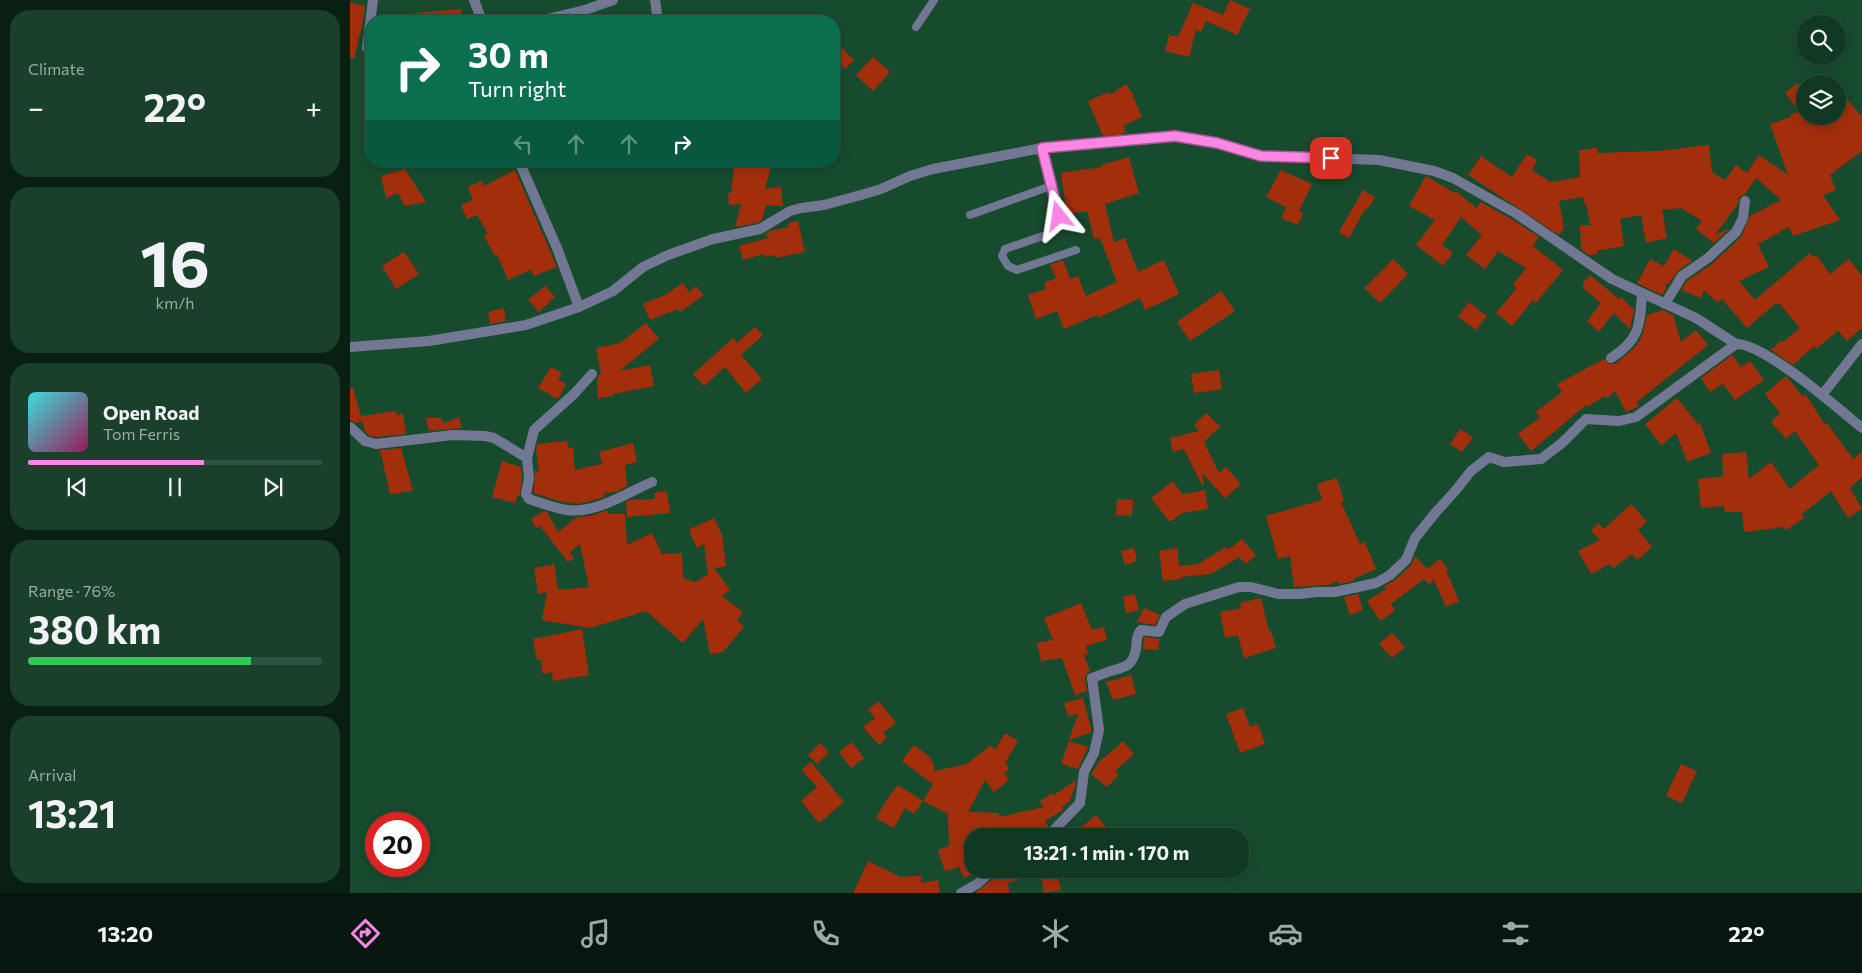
<!DOCTYPE html>
<meta charset="utf-8">
<style>
:root{--surface:#113822;--page:#1a3f2a;--text:#f1f3f6;--muted:#9caca5;--line:#305240;--accent:#fc86e4}
body{margin:0;font-family:Commissioner,sans-serif;background:var(--page);color:var(--text);height:100vh;display:flex;flex-direction:column;font-size:19px;white-space:nowrap}
*{box-sizing:border-box;margin:0}
p{font-size:16px;color:var(--muted)}
.icon{flex:none;width:28px;height:28px;fill:none;stroke:currentColor;stroke-width:2;stroke-linecap:round;stroke-linejoin:round}
.map{position:relative;flex:1;overflow:hidden}
.side{display:flex;flex-direction:column;gap:10px;padding:10px;background:#091f13;width:350px}
.side>*{flex:none}
.top-card{position:absolute;left:15px;top:15px;width:475px;height:152px;border-radius:20px;box-shadow:0 2px 12px #0003,0 0 0 1px var(--line);background:#0b6e4f;color:#fff;overflow:hidden}
.controls{position:absolute;left:1446px;top:15px;display:grid;gap:10px}
.controls a{display:grid;place-items:center;width:50px;height:50px;border-radius:50%;background:var(--surface);box-shadow:0 2px 12px #0003,0 0 0 1px var(--line);font-size:25px}
.speed{position:absolute;left:15px;top:812px;display:flex;gap:10px;font-size:25px;font-weight:700;text-align:center}
.speed>*{display:grid;place-content:center;width:65px;height:65px;border-radius:50%;background:var(--surface);box-shadow:0 2px 12px #0003,0 0 0 1px var(--line);line-height:1}
.speed .limit{border:8px solid #d22;background:#fff;color:#111}
.pin{position:absolute;display:grid;place-items:center;width:42px;height:42px;color:#fff;margin:-21px;border-radius:10px;box-shadow:0 2px 8px #0006}
.me{position:absolute;width:55px;margin:-28px;rotate:345deg;stroke-linejoin:round;filter:drop-shadow(0 0 4px #0008)}
.turn{display:flex;align-items:center;gap:18px;height:105px;padding:0 20px;font-size:22px}
.turn .icon{width:65px;height:65px;stroke-width:2.5}
.turn b{display:block;font-size:35px;line-height:42px}
.lanes{display:flex;align-items:center;height:48px;padding:0 20px;background:#0003;justify-content:center;gap:25px;direction:ltr}
.lanes .off{opacity:.35}
.big{font-size:38px;font-weight:700;line-height:1.1}
.side .card{flex:1;display:flex;flex-direction:column;justify-content:center;gap:8px;min-width:0;padding:0 18px;border-radius:20px;background:var(--page)}
.side .dial{align-items:center;gap:0}
.dial b{font-size:65px;line-height:1}
.song{display:flex;align-items:center;gap:15px}
.cover{width:60px;height:60px;border-radius:8px;background:linear-gradient(135deg,hsl(180 70% 55%),hsl(330 70% 35%))}
.played{height:5px;border-radius:2px;background:linear-gradient(90deg,var(--accent) 60%,var(--line) 60%)}
.keys{display:flex;justify-content:space-around;direction:ltr}
.heat{display:flex;justify-content:space-between;align-items:center;font-size:28px;direction:ltr}
.charge{height:8px;border-radius:4px;background:linear-gradient(90deg,#34c759 76%,var(--line) 0)}
.trip{position:absolute;left:614px;top:828px;width:285px;height:50px;border-radius:20px;background:var(--surface);box-shadow:0 2px 12px #0003,0 0 0 1px var(--line);font-weight:700;line-height:50px;text-align:center}
.dock{display:flex;height:80px;justify-content:space-around;align-items:center;background:#07160e;color:var(--muted)}
.dock .icon{width:35px;height:35px}
.dock .active{color:var(--accent)}
.dock b{font-size:22px;color:var(--text)}
main{display:flex;flex:1;min-height:0}
.map>svg:first-child{display:block}
.building{fill:#a32e0b}
.lines{fill:none;stroke-linecap:round;stroke-linejoin:round}
.service{stroke:#727893;stroke-width:8}
.minor{stroke:#727893;stroke-width:10}
.route-casing{stroke:#a45794;stroke-width:12}
.route{stroke:#fc86e4;stroke-width:9}
</style>
<main>
<section class="side">
<div class="card"><p>Climate</p>
<div class="heat"><a>−</a><b class="big">22°</b><a>+</a></div>
</div>
<div class="card dial"><b>16</b><p>km/h</p></div>
<div class="card">
<div class="song"><i class="cover"></i><div><b>Open Road</b><p>Tom Ferris</p></div></div>
<div class="played"></div>
<div class="keys"><svg class="icon" aria-label="previous" viewBox="0 0 24 24"><path d="M18 5L8 12l10 7zM5 5v14"/></svg><svg class="icon" aria-label="pause" viewBox="0 0 24 24"><path d="M8 5v14M16 5v14"/></svg><svg class="icon" aria-label="next" viewBox="0 0 24 24"><path d="M6 5l10 7-10 7zM19 5v14"/></svg></div>
</div>
<div class="card"><p>Range · 76%</p><b class="big">380 km</b><div class="charge"></div></div>
<div class="card"><p>Arrival</p><b class="big">13:21</b></div>
</section>
<div class="map">
<svg width="1512" height="893" viewBox="0 0 1512 893">
<rect width="100%" height="100%" fill="#174b2e"/>
<!-- building -->
<path class="building" d="M880,0L900,9L887,35L856,21L851,32L846,30L839,57L815,51L819,35L828,37L843,3L873,15Z
M0,2L15,6L13,22L4,58H0Z
M111,9L112,21H65L64,13Z
M492,48L504,60L495,69L484,58Z
M523,57L540,72L523,91L506,75Z
M1448,83L1455,92V116H1488V103L1495,97L1512,117V151L1480,175L1486,190L1473,195L1490,220L1443,236L1439,227L1408,244L1419,267L1389,281L1405,300L1460,253L1462,257L1466,255L1480,274L1499,259L1512,276V328L1497,341L1488,331L1466,349L1464,346L1443,365L1421,350L1432,340L1433,342L1450,328L1429,303L1428,305L1426,303L1397,328L1372,299L1368,303L1354,290L1351,298L1331,290L1337,281L1362,264L1391,237L1400,216L1431,200L1406,178L1395,194L1389,197L1388,204L1365,235L1380,228L1364,243L1346,229L1352,221L1331,208L1312,210L1317,238L1296,243L1291,215L1270,219L1274,246L1247,251V254L1239,255L1231,249L1230,225H1240L1236,203H1234V197L1209,201L1214,228L1209,235L1118,175L1131,156L1162,177L1177,154L1187,160L1182,170L1200,182L1230,177L1229,150L1247,148V153L1308,151L1359,145L1362,172L1375,180L1386,165L1397,173L1409,155L1438,175L1420,124L1441,117L1440,115L1449,111L1435,93Z
M776,84L784,96L783,97L792,117L773,126L776,132L769,135L753,136L738,101L759,92L760,95Z
M779,157L789,193L755,204L764,242L775,238L788,272L814,260L829,294L795,310L790,298L748,318L747,315L714,329L707,311L686,319L678,295L696,289L694,283L706,278L700,265L713,260L720,279L728,276L736,296L767,282L750,238L744,239L737,211L717,214L711,173L752,167L751,165Z
M385,161L422,163L415,189L431,187L433,206L416,205L412,220L407,223L385,227L391,204L379,205L378,193H381Z
M55,169L76,202L55,206L48,193L36,198L31,176Z
M165,170L207,267L184,276L181,270L158,280L147,254L145,256L134,236L138,234L127,215L117,219L111,205L123,200L118,187L132,181L134,186Z
M931,170L962,184L949,211L953,213L948,225L931,218L936,207L916,197Z
M1076,176L1105,193L1107,192L1126,208L1131,202L1163,220L1189,237L1183,246L1213,270L1186,303L1183,300L1162,326L1146,313L1167,288L1163,285L1176,268L1148,251L1135,269L1116,255L1132,235L1111,217L1092,245L1103,253L1093,266L1066,245L1085,220L1059,206Z
M1013,190L1025,197L1017,210L1015,209L999,238L989,232Z
M448,221L455,252L426,258L425,255L415,257L414,254L393,260L389,246L421,237L414,235L420,231L439,227L438,223Z
M1324,249L1342,261L1328,271L1318,285L1315,284L1316,289L1312,295L1287,283L1300,259L1314,266Z
M54,252L69,274L46,289L32,266Z
M1043,259L1058,274L1030,303L1015,288Z
M1240,275L1269,299L1271,297L1284,310L1280,329L1264,313L1249,332L1237,321L1251,303L1233,288V283Z
M333,283L339,292L346,286L354,295L330,312L328,309L300,320L293,304L315,295Z
M195,286L205,297L189,312L178,300Z
M871,291L885,311L840,341L827,322Z
M1119,302L1137,316L1126,330L1108,317Z
M154,308L156,321L140,324L138,312Z
M1313,310L1323,315L1331,342L1346,330L1358,345L1287,402L1289,406L1276,412L1265,391L1257,398L1255,396L1237,407L1236,405L1181,451L1168,434L1190,417L1186,412L1212,392L1207,384L1254,359L1259,364H1265L1282,350L1289,342L1293,333L1297,315Z
M296,323L309,339L269,371L300,365L304,386L263,394V396L248,398L247,379L249,375L251,374L246,348L270,343Z
M405,327L413,335L391,355L412,379L396,393L375,367L354,386L343,374L383,338L387,343Z
M1382,355L1391,367L1400,361L1414,380L1385,400L1373,384L1360,392L1351,378Z
M201,367L212,373L208,379L216,384L208,399L188,388Z
M869,370L872,389L844,393L841,374Z
M1436,376L1453,397L1456,395L1475,425L1477,423L1503,459L1512,452V477L1500,488L1512,509L1498,518L1481,491L1452,514L1454,518L1436,530L1434,527L1394,532L1392,512H1375L1374,506L1351,508L1348,479L1373,476L1372,454L1396,452L1399,479L1421,462L1440,489L1469,465L1445,431L1436,439L1421,422L1430,413L1415,394Z
M0,388H3L11,416L46,411L47,415L53,414L56,434L27,437L18,435L15,431L12,421L6,423L0,420Z
M1327,398L1348,424L1350,423L1361,453L1337,462L1326,433L1311,445L1295,424Z
M856,413L869,426L872,425L854,442L869,473L876,467L891,484L875,498L852,473L854,485H852L834,449L823,452L820,438L849,431L844,425Z
M109,417L112,428L79,431L76,418H90L94,423Z
M1110,429L1123,437L1112,452L1100,444Z
M217,441L218,448L223,447L225,470L252,464L249,452L283,443L287,462L275,465L277,486L266,492L253,493L254,497L248,499L228,504L209,501L184,493L185,471L189,472L186,450L187,444Z
M51,448L63,491L40,494L30,450Z
M152,461L171,467L172,478L170,496L168,495L165,503L142,497Z
M987,478L994,501L991,502L1010,544L1015,542L1026,569L1003,579L1004,581L989,584L988,581L979,585L944,587L940,556L928,559L916,516L972,500L967,484Z
M823,481L832,494L855,490L858,509L832,513L820,522L801,498Z
M317,491L320,513L277,517L276,502L280,500L305,499L304,493Z
M767,499L783,500L782,516L766,515Z
M1281,504L1297,522L1288,530L1302,547L1287,560L1282,554L1263,568L1260,564L1241,574L1228,551L1250,540L1241,531L1248,523L1254,529Z
M257,510L258,514H275L277,545L302,533L312,554L332,553L333,578L346,582L358,574L354,544L347,548L340,533V529L364,518L372,535L376,566L364,568L380,590L372,596L393,612L387,620L394,627L373,652L360,654L353,619L333,643L296,611L240,628L192,620L197,592L188,594L184,568L202,565L204,562L208,590L239,587L230,544L220,552L224,558L218,562L190,526L186,528L181,519L194,511L197,512L208,532L227,517L241,516Z
M892,539L906,555L896,564L889,557L861,574L830,577V579L813,581L809,551L827,548L829,566L848,564L876,547L878,550Z
M784,548L787,561L775,565L771,551Z
M1065,556L1077,569L1090,559L1098,569L1096,570L1109,601L1096,607L1084,580L1079,584L1074,579L1041,604L1045,611L1030,621L1017,601L1036,589L1034,586L1045,580L1061,565Z
M785,594L789,610L776,613L773,597Z
M1008,594L1013,610L1000,615L994,597Z
M911,598L919,631H921L926,648L894,658L888,635L875,638L870,612L891,608L890,603Z
M731,603L742,630L754,627L757,640L736,646L738,654L734,655L740,671L735,676L737,691L725,695L712,658L691,661L687,643L703,640L694,618Z
M794,608L810,615L805,625L787,622Z
M232,629L239,675L203,681L202,672L193,674L191,660H187L183,639Z
M1042,633L1055,647L1042,658L1029,644Z
M794,637L810,639L808,650L793,649Z
M781,675L786,694L763,700L756,682Z
M733,698L742,732L719,740L728,714L718,716L714,703Z
M529,701L546,723L533,733L537,737L529,745L513,727L525,718L518,710Z
M893,708L900,727L908,724L915,744L890,753L876,714Z
M655,733L668,741L655,763L659,769L654,773L659,780L644,792L635,780L618,812L649,813V817L694,807L690,801L703,793L704,795L726,780L725,786L720,801L712,807L713,810L695,821L698,827L688,831L686,835L658,836L657,830H622V874L614,878L609,867L595,871L590,857L588,850L599,846L598,814L573,801L583,784L552,761L564,745L581,758L585,771L617,764L641,745L645,750Z
M719,741L738,747L728,769L711,764Z
M773,741L784,754L765,771L769,775L757,787L741,774L752,758L753,759Z
M502,742L514,758L501,768L489,752Z
M470,743L479,752L467,764L458,755Z
M461,762L494,802L469,823L451,801L467,787L452,770Z
M1331,764L1347,771L1332,803L1316,796Z
M548,785L573,801L564,814L555,808L544,828L526,818L536,801Z
M746,815L758,829L749,836H721Z
M518,861L551,877L571,876V883L588,880L590,893H503Z
M651,869H717L708,877L711,890L694,893L690,873L658,883L659,893H625L649,874Z"/>
<g class="lines">
<!-- service -->
<path class="service" d="M566,27L584,0
M692,148L709,216L705,226L696,235L655,249L652,256L658,266L667,270L726,250
M620,215L701,186"/>
<!-- minor -->
<path class="minor" d="M124,0L132,21
M305,0L308,21
M188,21L235,10L263,0
M17,48L23,0
M169,161L207,248L229,307
M1315,304L1332,276L1358,258L1386,232L1393,218L1395,201
M0,347L79,341L176,325L229,307L263,291L293,267L318,255L363,239L410,229L440,211L451,208L474,205L511,195L531,189L560,176L583,169L692,148L825,137L867,143L911,156L1029,160L1084,171L1103,178L1167,214L1262,279L1346,318L1386,344C1414,343 1489,409 1512,428
M1261,358C1290,340 1290,325 1292,293
M1472,395L1512,344
M0,427L15,441L26,444L103,435L135,436L144,438L177,458L179,478L176,494L179,499C191,503 204,508 217,510C246,514 276,493 302,482
M177,458L184,430L224,394L242,374
M693,836L701,833L730,803L734,772L744,753L749,730L742,678C748,676 754,673 761,671C775,667 783,666 786,649C787,642 786,635 791,630L809,632L816,617L835,604L889,587H901L928,594H949L967,592H985L1026,583L1040,575L1056,560L1065,538L1086,512L1106,490L1121,471L1139,457L1154,462L1191,459L1212,443L1236,419L1269,421L1286,417L1386,344
M611,893L627,884L644,869"/>
</g>
<g class="lines">
<defs>
<path id="route" d="M709,216L692,148L825,136L867,143L911,156L981,158"/>
</defs>
<!-- route casing -->
<use href="#route" class="route-casing"/>
<!-- route -->
<use href="#route" class="route"/>
</g>
</svg>
<div class="controls">
<a><svg class="icon" aria-label="search" viewBox="0 0 24 24"><circle cx="10" cy="10" r="6"/><path d="M15 15l6 6"/></svg></a>
<a><svg class="icon" aria-label="layers" viewBox="0 0 24 24"><path d="M12 4l9 5-9 5-9-5zM3 14l9 5 9-5"/></svg></a>
</div>
<div class="speed"><div class="limit">20</div></div>
<div class="pin" style="left:981px;top:158px;background:#d93025"><svg class="icon" aria-label="arrive" viewBox="0 0 24 24"><path d="M6 21V4h12l-3 4 3 4H6"/></svg></div>
<svg class="me" style="left:709px;top:216px" viewBox="-20 -20 40 40"><path d="M0-17L14 15 0 8-14 15z" fill="#fc86e4" stroke="#fff" stroke-width="4"/></svg>
<div class="trip">13:21 · 1 min · 170 m</div>
<div class="top-card">
<div class="turn"><svg class="icon" aria-label="right" viewBox="0 0 24 24"><path d="M7 20v-9h11M14 6l5 5-5 5"/></svg><div><b>30 m</b>Turn right</div></div>
<div class="lanes"><svg class="icon off" aria-label="left" viewBox="0 0 24 24"><path d="M17 20v-9H6M10 6l-5 5 5 5"/></svg><svg class="icon off" aria-label="ahead" viewBox="0 0 24 24"><path d="M12 20V5M6 11l6-6 6 6"/></svg><svg class="icon off" aria-label="ahead" viewBox="0 0 24 24"><path d="M12 20V5M6 11l6-6 6 6"/></svg><svg class="icon" aria-label="right" viewBox="0 0 24 24"><path d="M7 20v-9h11M14 6l5 5-5 5"/></svg></div>
</div>
</div>
</main>
<nav class="dock">
<b>13:20</b>
<svg class="icon active" aria-label="directions" viewBox="0 0 24 24"><path d="M12 3l9 9-9 9-9-9zM9 14v-3h6M13 9l2 2-2 2"/></svg>
<svg class="icon" aria-label="music" viewBox="0 0 24 24"><path d="M9 18V5l10-2v13"/><circle cx="6" cy="18" r="3"/><circle cx="16" cy="16" r="3"/></svg>
<svg class="icon" aria-label="phone" viewBox="0 0 24 24"><path d="M5 4h4l2 5-3 2q2 4 5 5l2-3 5 2v4C11 20 4 13 5 4z"/></svg>
<svg class="icon" aria-label="climate" viewBox="0 0 24 24"><path d="M12 3v18M4 7l16 10M4 17L20 7"/></svg>
<svg class="icon" aria-label="car" viewBox="0 0 24 24"><path d="M5 17H2v-5l4-1 3-4h7l3 4 3 1v5h-3M9 17h6M6 11h13"/><circle cx="7" cy="17" r="2"/><circle cx="17" cy="17" r="2"/></svg>
<svg class="icon" aria-label="filters" viewBox="0 0 24 24"><path d="M4 7h16M4 17h16"/><circle cx="9" cy="7" r="2"/><circle cx="15" cy="17" r="2"/></svg>
<b>22°</b>
</nav>
